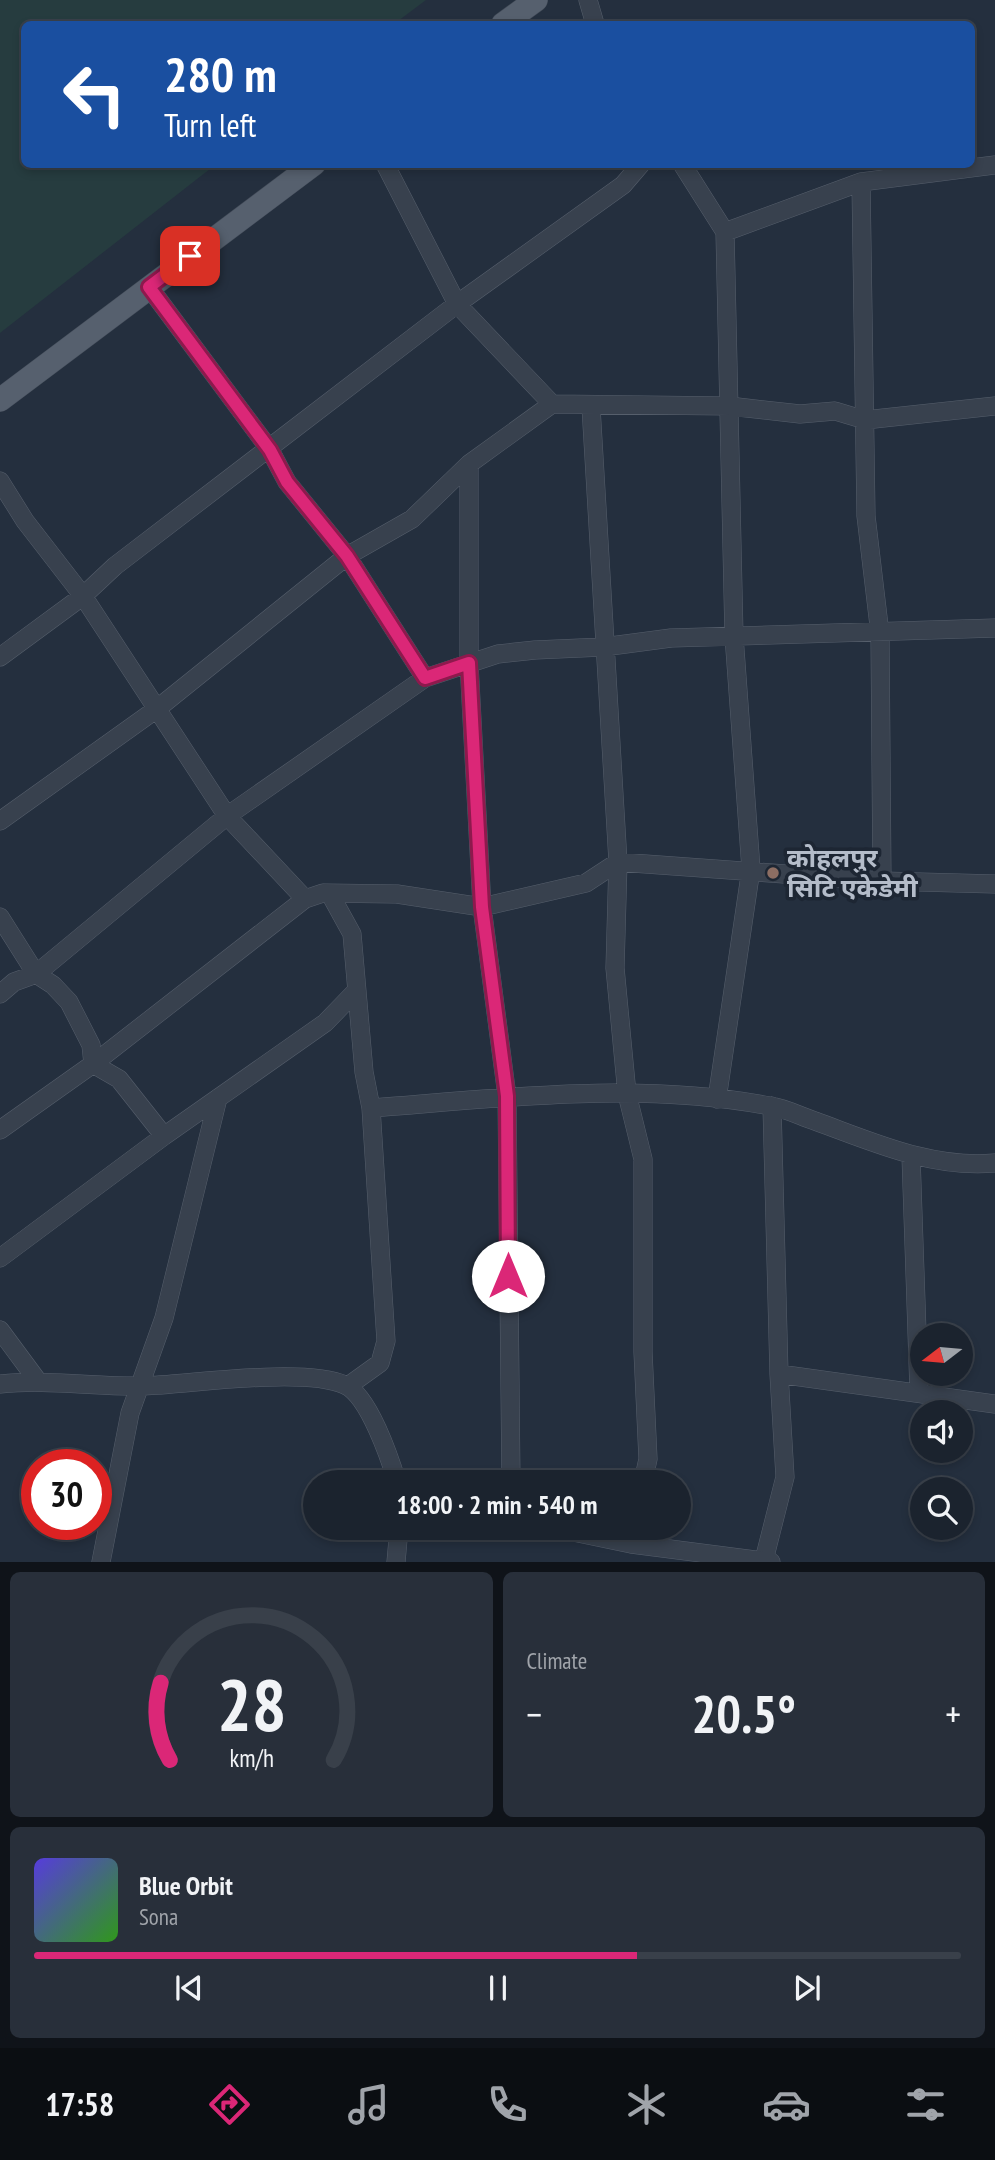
<!DOCTYPE html>
<meta charset="utf-8">
<style>
:root{--surface:#1b232e;--page:#282f3a;--text:#f1f3f6;--muted:#a0a4aa;--line:#39404a;--accent:#db2777}
body{margin:0;font-family:"PT Sans Narrow","Noto Sans Devanagari",sans-serif;background:var(--page);color:var(--text);height:100vh;display:flex;flex-direction:column;font-size:26px;white-space:nowrap}
*{box-sizing:border-box;margin:0}
p{font-size:23px;color:var(--muted)}
.icon{flex:none;width:38px;height:38px;fill:none;stroke:currentColor;stroke-width:2;stroke-linecap:round;stroke-linejoin:round}
.map{position:relative;height:1562px;overflow:hidden}
.sheet{display:flex;flex-direction:column;gap:10px;padding:10px;background:#0f1319;flex:1}
.sheet>*{flex:none}
.top-card{position:absolute;left:21px;top:21px;width:954px;height:147px;border-radius:10px;box-shadow:0 4px 10px #0003,0 0 0 2px var(--line);background:#1a4fa0;color:#fff;overflow:hidden}
.needle{width:46px;rotate:254deg}
.buttons{position:absolute;left:910px;top:1323px;display:grid;gap:14px}
.buttons a{display:grid;place-items:center;width:63px;height:63px;border-radius:50%;background:var(--surface);box-shadow:0 4px 10px #0003,0 0 0 2px var(--line);font-size:35px}
.speed{position:absolute;left:21px;top:1449px;display:flex;gap:14px;font-size:35px;font-weight:700;text-align:center}
.speed>*{display:grid;place-content:center;width:91px;height:91px;border-radius:50%;background:var(--surface);box-shadow:0 4px 10px #0003,0 0 0 2px var(--line);line-height:1}
.speed .limit{border:10px solid #d22;background:#fff;color:#111}
.pin{position:absolute;display:grid;place-items:center;width:60px;height:60px;color:#fff;margin:-30px;border-radius:14px;box-shadow:0 4px 10px #0006}
.me{position:absolute;width:77px;margin:-38px;rotate:0deg;stroke-linejoin:round;filter:drop-shadow(0 0 5px #0008)}
.turn{display:flex;align-items:center;gap:24px;height:147px;padding:0 28px;font-size:32px}
.turn .icon{width:91px;height:91px;stroke-width:2.5}
.turn b{display:block;font-size:49px;line-height:60px}
.big{font-size:52px;font-weight:700;line-height:1.1}
.sheet .widget{flex:1;display:flex;flex-direction:column;justify-content:center;gap:10px;min-width:0;padding:0 24px;border-radius:10px;background:var(--page)}
.sheet .dial{align-items:center;gap:0}
.dial svg{height:182px;overflow:visible;fill:none;stroke:var(--line);stroke-width:7;stroke-linecap:round;text-anchor:middle}
.dial text{fill:var(--text);stroke:none}
.song{display:flex;align-items:center;gap:21px}
.cover{width:84px;height:84px;border-radius:10px;background:linear-gradient(135deg,hsl(250 70% 55%),hsl(110 70% 35%))}
.played{height:7px;border-radius:4px;background:linear-gradient(90deg,var(--accent) 65%,var(--line) 65%)}
.keys{display:flex;justify-content:space-around;direction:ltr}
.heat{display:flex;justify-content:space-between;align-items:center;font-size:38px;direction:ltr}
.sheet .tiles{flex:1;display:grid;gap:10px;grid-template-columns:1fr 1fr}
.widget:last-child{grid-column:span 2}
.trip{position:absolute;left:303px;top:1470px;width:388px;height:70px;border-radius:35px;background:var(--surface);box-shadow:0 4px 10px #0003,0 0 0 2px var(--line);font-weight:700;line-height:70px;text-align:center}
.tab-bar{display:flex;height:112px;justify-content:space-around;align-items:center;background:#0b0e12;color:var(--muted)}
.tab-bar .icon{width:49px;height:49px}
.tab-bar .on{color:var(--accent)}
.tab-bar b{font-size:32px;color:var(--text)}
.map>svg:first-child{display:block}
.green{fill:#263c3f}
.lines{fill:none;stroke-linecap:round;stroke-linejoin:round}
.minor-casing{stroke:#565f6c;stroke-width:19}
.major-casing{stroke:#414a57;stroke-width:24}
.minor{stroke:#38414e;stroke-width:18}
.major{stroke:#56606e;stroke-width:23}
.route-casing{stroke:#8e194d;stroke-width:18}
.route{stroke:#db2777;stroke-width:12}
.education-dot{fill:#8d6e63;stroke:#1d2633;stroke-width:2.5}
.labels{text-anchor:middle;stroke-width:7;stroke-linejoin:round;paint-order:stroke}
.poi-label{font-size:26px;font-weight:bold;fill:#b4bcc9;stroke:#1d2633;text-anchor:start}
</style>
<div class="map">
<svg width="995" height="1562" viewBox="0 0 995 1562">
<rect width="100%" height="100%" fill="#242f3e"/>
<!-- green -->
<path class="green" d="M0,0H426L394,24H24V164L215,165L0,333Z"/>
<g class="lines">
<defs>
<path id="minor" d="M588,0L595,24
M385,164L457,304L552,404L729,406L800,414L835,411L865,420L995,406
M682,164L725,232L734,636L751,869L717,1099
M861,182L866,516L880,634L882,881
M725,232L861,182L995,165
M149,287L270,450L287,482L347,556L425,678
M591,407L618,862L615,968L627,1094L643,1159V1352L648,1459L643,1482
M469,464V663L482,907L507,1096L511,1482
M0,481L25,521L83,596L227,816L305,899L323,893L397,894L482,907L586,883L618,862L882,881L995,884
M0,657L83,596L115,566L457,304L623,185L641,164
M0,821L158,708L347,556L412,519L469,464L552,404
M330,894L352,934L364,1072L371,1108L386,1341L380,1363L348,1386
M0,917L36,974L53,985L69,1002L91,1045L93,1064L119,1079L164,1136
M0,994L14,982L36,974L227,816L425,678L498,654L535,650L603,647L671,638L995,628
M371,1108C502,1098 639,1081 770,1106C785,1108 800,1116 815,1121C873,1142 932,1169 995,1163
M0,1130L93,1064L305,899
M911,1156L919,1391
M0,1258L164,1136L325,1023L355,992
M0,1330L37,1380
M779,1374L995,1404
M0,1384C48,1379 95,1387 144,1386C193,1384 304,1367 345,1385C369,1396 390,1459 397,1482
M554,1528L631,1544L771,1562
M764,1560L785,1477L779,1374L772,1106
M101,1562L130,1413L164,1318L218,1098
M396,1562L399,1528"/>
<path id="major" d="M503,24L536,0
M0,400L314,164"/>
</defs>
<!-- minor casing -->
<use href="#minor" class="minor-casing"/>
<!-- major casing -->
<use href="#major" class="major-casing"/>
<!-- minor -->
<use href="#minor" class="minor"/>
<!-- major -->
<use href="#major" class="major"/>
</g>
<g class="lines">
<defs>
<path id="route" d="M190,256L149,287L270,450L287,482L347,556L425,678L469,663L482,907L507,1096L508,1276"/>
</defs>
<!-- route casing -->
<use href="#route" class="route-casing"/>
<!-- route -->
<use href="#route" class="route"/>
</g>
<!-- markers -->
<circle class="education-dot" cx="773" cy="873" r="7"/>
<g class="labels">
<!-- poi labels -->
<g class="poi-label">
<text x="787" y="867">कोहलपुर<tspan x="787" dy="30">सिटि एकेडेमी</tspan></text>
</g>
</g>
</svg>
<div class="buttons">
<a><svg class="needle" viewBox="-14 -14 28 28"><path d="M0-13l5 13h-10z" fill="#e53935"/><path d="M0 13l5-13h-10z" fill="#a0a4aa"/></svg></a>
<a><svg class="icon" aria-label="sound" viewBox="0 0 24 24"><path d="M4 9h4l5-4v14l-5-4H4zM17 9q2 3 0 6"/></svg></a>
<a><svg class="icon" aria-label="search" viewBox="0 0 24 24"><circle cx="10" cy="10" r="6"/><path d="M15 15l6 6"/></svg></a>
</div>
<div class="speed"><div class="limit">30</div></div>
<div class="pin" style="left:190px;top:256px;background:#d93025"><svg class="icon" aria-label="arrive" viewBox="0 0 24 24"><path d="M6 21V4h12l-3 4 3 4H6"/></svg></div>
<svg class="me" style="left:508px;top:1276px" viewBox="-20 -20 40 40"><circle r="19" fill="#fff"/><path d="M0-13L10 11 0 6-10 11z" fill="#db2777"/></svg>
<div class="trip">18:00 · 2 min · 540 m</div>
<div class="top-card">
<div class="turn"><svg class="icon" aria-label="left" viewBox="0 0 24 24"><path d="M17 20v-9H6M10 6l-5 5 5 5"/></svg><div><b>280 m</b>Turn left</div></div>
</div>
</div>
<section class="sheet">
<div class="tiles">
<div class="widget dial"><svg viewBox="0 0 100 80">
<path d="M14 69A42 42 0 1 1 86 69"/>
<path d="M14 69A42 42 0 0 1 10 35" stroke="#db2777"/>
<text x="50" y="56" font-size="32" font-weight="700">28</text>
<text x="50" y="72" font-size="11">km/h</text>
</svg></div>
<div class="widget"><p>Climate</p>
<div class="heat"><a>−</a><b class="big">20.5°</b><a>+</a></div>
</div>
<div class="widget">
<div class="song"><i class="cover"></i><div><b>Blue Orbit</b><p>Sona</p></div></div>
<div class="played"></div>
<div class="keys"><svg class="icon" aria-label="previous" viewBox="0 0 24 24"><path d="M18 5L8 12l10 7zM5 5v14"/></svg><svg class="icon" aria-label="pause" viewBox="0 0 24 24"><path d="M8 5v14M16 5v14"/></svg><svg class="icon" aria-label="next" viewBox="0 0 24 24"><path d="M6 5l10 7-10 7zM19 5v14"/></svg></div>
</div>
</div>
</section>
<nav class="tab-bar">
<b>17:58</b>
<svg class="icon on" aria-label="directions" viewBox="0 0 24 24"><path d="M12 3l9 9-9 9-9-9zM9 14v-3h6M13 9l2 2-2 2"/></svg>
<svg class="icon" aria-label="music" viewBox="0 0 24 24"><path d="M9 18V5l10-2v13"/><circle cx="6" cy="18" r="3"/><circle cx="16" cy="16" r="3"/></svg>
<svg class="icon" aria-label="phone" viewBox="0 0 24 24"><path d="M5 4h4l2 5-3 2q2 4 5 5l2-3 5 2v4C11 20 4 13 5 4z"/></svg>
<svg class="icon" aria-label="climate" viewBox="0 0 24 24"><path d="M12 3v18M4 7l16 10M4 17L20 7"/></svg>
<svg class="icon" aria-label="car" viewBox="0 0 24 24"><path d="M5 17H2v-5l4-1 3-4h7l3 4 3 1v5h-3M9 17h6M6 11h13"/><circle cx="7" cy="17" r="2"/><circle cx="17" cy="17" r="2"/></svg>
<svg class="icon" aria-label="filters" viewBox="0 0 24 24"><path d="M4 7h16M4 17h16"/><circle cx="9" cy="7" r="2"/><circle cx="15" cy="17" r="2"/></svg>
</nav>
